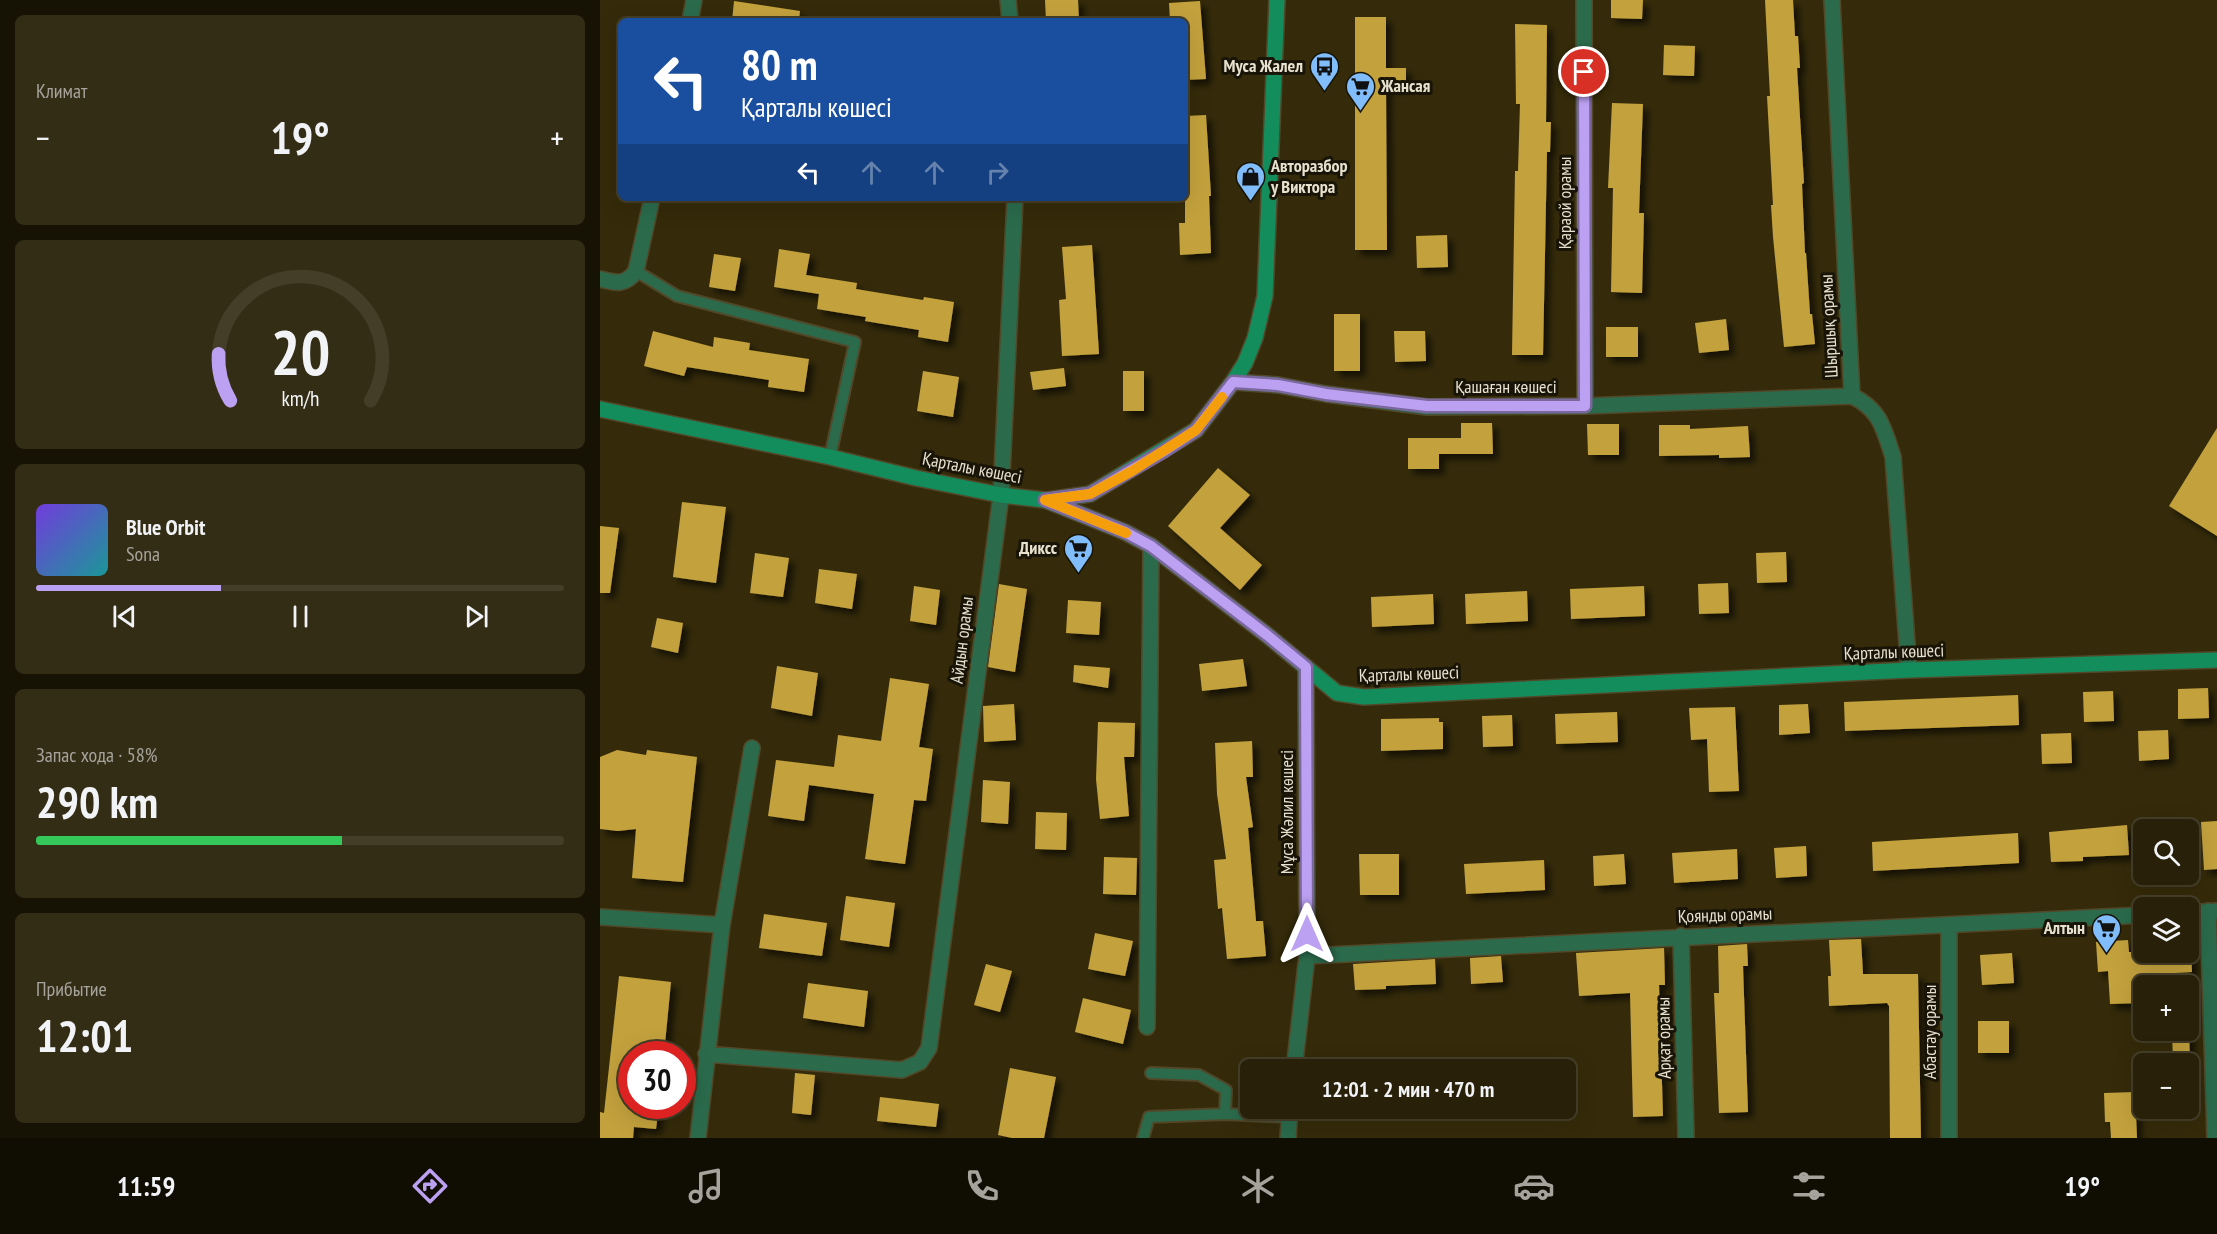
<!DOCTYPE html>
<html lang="ru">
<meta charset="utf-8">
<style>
:root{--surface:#282008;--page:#342d16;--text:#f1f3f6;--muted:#a5a39c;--line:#443e29;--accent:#bca0f2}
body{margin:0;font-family:"PT Sans Narrow",sans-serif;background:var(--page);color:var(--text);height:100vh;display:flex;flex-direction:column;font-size:22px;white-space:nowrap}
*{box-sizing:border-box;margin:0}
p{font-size:20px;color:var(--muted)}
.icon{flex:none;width:33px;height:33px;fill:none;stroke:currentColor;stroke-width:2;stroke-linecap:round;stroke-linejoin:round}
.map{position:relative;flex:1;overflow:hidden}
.sheet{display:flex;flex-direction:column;gap:15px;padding:15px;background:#161204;width:600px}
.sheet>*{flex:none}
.guide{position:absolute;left:18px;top:18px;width:570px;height:183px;border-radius:9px;box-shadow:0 6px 24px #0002,0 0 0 2px var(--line);background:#1a4fa0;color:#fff;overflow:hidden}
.controls{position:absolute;left:1533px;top:819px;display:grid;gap:12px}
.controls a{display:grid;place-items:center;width:66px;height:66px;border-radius:9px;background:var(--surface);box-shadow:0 6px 24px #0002,0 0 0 2px var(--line);font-size:30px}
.speed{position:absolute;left:18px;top:1041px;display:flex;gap:12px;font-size:30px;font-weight:700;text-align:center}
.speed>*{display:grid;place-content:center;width:78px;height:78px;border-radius:50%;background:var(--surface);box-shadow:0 6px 24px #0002,0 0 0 2px var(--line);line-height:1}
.speed .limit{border:9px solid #d22;background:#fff;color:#111}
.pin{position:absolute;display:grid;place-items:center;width:51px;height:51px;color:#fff;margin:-26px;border:3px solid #fff;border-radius:50%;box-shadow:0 2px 6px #0007}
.me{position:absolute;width:66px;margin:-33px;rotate:0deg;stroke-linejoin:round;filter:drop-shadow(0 0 4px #0008)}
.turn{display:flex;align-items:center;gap:21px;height:126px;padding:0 24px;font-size:27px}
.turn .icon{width:78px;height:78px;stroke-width:2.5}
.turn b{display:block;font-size:42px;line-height:51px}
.lanes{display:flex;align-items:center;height:57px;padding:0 24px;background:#0003;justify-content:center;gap:30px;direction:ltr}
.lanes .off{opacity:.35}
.big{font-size:45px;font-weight:600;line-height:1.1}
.sheet .widget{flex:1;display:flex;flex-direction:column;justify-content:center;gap:9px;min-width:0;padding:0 21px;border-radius:9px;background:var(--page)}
.sheet .dial{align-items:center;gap:0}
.dial svg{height:156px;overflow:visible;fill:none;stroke:var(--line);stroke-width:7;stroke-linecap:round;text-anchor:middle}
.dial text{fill:var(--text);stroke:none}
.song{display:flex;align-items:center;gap:18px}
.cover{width:72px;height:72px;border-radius:9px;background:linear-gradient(135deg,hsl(260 70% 55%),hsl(180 70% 35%))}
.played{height:6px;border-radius:3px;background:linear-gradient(90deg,var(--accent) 35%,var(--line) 35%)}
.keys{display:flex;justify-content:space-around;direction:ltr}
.heat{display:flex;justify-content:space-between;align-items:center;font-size:33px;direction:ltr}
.charge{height:9px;border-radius:4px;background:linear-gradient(90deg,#34c759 58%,var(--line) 0)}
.trip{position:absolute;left:640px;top:1059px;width:336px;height:60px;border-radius:9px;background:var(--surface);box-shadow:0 6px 24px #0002,0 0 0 2px var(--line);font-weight:600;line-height:60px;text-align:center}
.dock{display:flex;height:96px;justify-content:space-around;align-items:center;background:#100d03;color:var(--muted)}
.dock .icon{width:42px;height:42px}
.dock .selected{color:var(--accent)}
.dock b{font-size:27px;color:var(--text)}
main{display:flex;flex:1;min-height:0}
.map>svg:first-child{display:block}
.building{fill:#c3a23d;filter:url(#shadow)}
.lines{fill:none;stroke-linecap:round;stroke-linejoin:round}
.lane-casing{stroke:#51482a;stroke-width:14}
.street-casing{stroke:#51482a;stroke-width:18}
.secondary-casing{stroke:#51482a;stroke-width:18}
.lane{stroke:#2b6b4c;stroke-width:10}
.street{stroke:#2b6b4c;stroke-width:15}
.secondary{stroke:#148d5d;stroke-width:15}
.route-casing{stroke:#7a689d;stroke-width:15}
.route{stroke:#bca0f2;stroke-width:10}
.slow{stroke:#f59e0b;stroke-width:10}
.labels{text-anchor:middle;stroke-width:6;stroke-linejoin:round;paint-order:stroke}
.poi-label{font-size:18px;font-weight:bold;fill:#e7e1cf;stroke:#181407;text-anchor:end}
.street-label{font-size:18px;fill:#e7e1cf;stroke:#181407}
</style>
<main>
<section class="sheet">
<div class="widget"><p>Климат</p>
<div class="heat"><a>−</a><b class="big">19°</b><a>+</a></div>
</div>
<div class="widget dial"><svg viewBox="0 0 100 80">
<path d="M14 69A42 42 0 1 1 86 69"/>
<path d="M14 69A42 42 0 0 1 8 45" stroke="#bca0f2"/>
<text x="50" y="56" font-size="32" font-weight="700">20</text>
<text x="50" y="72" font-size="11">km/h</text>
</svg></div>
<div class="widget">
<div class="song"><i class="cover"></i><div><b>Blue Orbit</b><p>Sona</p></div></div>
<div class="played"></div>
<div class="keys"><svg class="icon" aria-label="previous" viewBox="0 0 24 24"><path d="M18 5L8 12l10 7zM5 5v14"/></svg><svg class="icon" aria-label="pause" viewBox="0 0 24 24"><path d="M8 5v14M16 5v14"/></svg><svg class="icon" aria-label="next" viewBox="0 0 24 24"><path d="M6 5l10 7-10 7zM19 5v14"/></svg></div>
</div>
<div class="widget"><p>Запас хода · 58%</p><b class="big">290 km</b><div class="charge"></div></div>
<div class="widget"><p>Прибытие</p><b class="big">12:01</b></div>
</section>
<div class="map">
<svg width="1617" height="1138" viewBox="0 0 1617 1138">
<defs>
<filter id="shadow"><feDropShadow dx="5.5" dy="5.5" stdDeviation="3" flood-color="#0009"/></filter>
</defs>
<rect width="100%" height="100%" fill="#352b0a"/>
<!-- building -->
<path class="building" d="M445,0H478L479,21H446Z
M1011,0H1043L1042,19L1011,18Z
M1165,0H1193L1195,36H1198L1200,68H1197L1204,183L1202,184L1205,253H1206L1210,314H1212L1215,344L1184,347L1173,237L1171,205H1173L1167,96H1170Z
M134,1L200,11L199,21H132Z
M600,1L606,79L585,80V21H570L569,3Z
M755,17H786V68H806V87H786L787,250H755Z
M915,24L947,25L946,122H951L950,152H947L943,355H912L915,171H918L920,104H916Z
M1064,45L1095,46L1094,76L1063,75Z
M1012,103L1043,104L1039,213H1044L1042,293L1011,292L1013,188H1008Z
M606,115L611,196H609L611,253L580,255L579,223H585V116Z
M847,235L848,267L817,268L816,236Z
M492,245L499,354L462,356L459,300L466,299L462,247Z
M179,249L210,254L206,275L257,283L256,289L323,300L324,297L354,302L348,342L318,337L319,330L265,321L266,317L217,309L219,294L174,287Z
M114,254L141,258L135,291L109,287Z
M734,314H760V371H734Z
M1126,319L1129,350L1099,353L1095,323Z
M1006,327H1038V357H1006Z
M53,331L113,347L114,337L150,343L149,350L209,359L204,392L168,387L169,380L87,367L84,376L44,366Z
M794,331H825L826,361L795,362Z
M464,368L466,386L433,390L430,372Z
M323,371L359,377L353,417L317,411Z
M523,371H544V411H523Z
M861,423H892L893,454H839V469H808V438H861Z
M987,424H1019V455H988Z
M1059,425H1090V429L1148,426L1150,457L1119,458V455L1059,456Z
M1617,428V536L1569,506Z
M618,468L650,495L620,528L662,565L640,590L568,526Z
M82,502L126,507L116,583L73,577Z
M0,526L19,528L10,593H0Z
M1186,552L1187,582L1157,583L1156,553Z
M155,553L189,558L183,597L150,593Z
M219,569L257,574L252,609L215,603Z
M1128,583L1129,613L1099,614L1098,584Z
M399,584L427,589L415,672L388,667Z
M314,586L340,590L336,625L310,621Z
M1044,586L1045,616L971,619L970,589Z
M927,591L928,621L866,624L865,594Z
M833,594L834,624L772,627L771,597Z
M468,600L501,602L499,635L466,633Z
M57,618L83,623L78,653L51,647Z
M643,659L647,686L602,691L599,664Z
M474,665L510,668L508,688L473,682Z
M177,666L218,673L212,716L171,708Z
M290,678L329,684L319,747L333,749L326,801L314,800L305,864L265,859L274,794L209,785L204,821L168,816L176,760L234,767L238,735L281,741Z
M1608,688L1609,718L1578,719V689Z
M1513,691L1514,721L1484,722L1483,692Z
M1418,695L1419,725L1245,731L1244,702Z
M414,704L416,740L384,742L383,706Z
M1208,704L1210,733L1179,735V705Z
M1135,707L1139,791L1109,792L1107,739L1091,740L1089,708Z
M1017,712L1018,742L956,744L955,714Z
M912,715L913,746L883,747L882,716Z
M839,718V722H843V749L781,751V719Z
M498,722L535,723L534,757H524L529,816L500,819L496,779Z
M1568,730L1569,759L1539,761L1538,731Z
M1471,733L1472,763L1442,764L1441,734Z
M652,741L653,777H646L653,827L648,828L656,921H663L666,956L627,959L622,908L618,909L614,860L626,859L617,794L615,743Z
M17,750L46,755L47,750L97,757L83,882L32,878L36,829L18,831L0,829V757Z
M383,780L410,782L408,824L381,822Z
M436,812L467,813L466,850L435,849Z
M1617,821V869L1604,870L1601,822Z
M1527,825L1529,855L1483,857V861L1451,862L1449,832Z
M1418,833L1419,863L1273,871L1272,842Z
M1206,846L1207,876L1176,878L1174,848Z
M1137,849L1138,879L1074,883L1072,853Z
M759,854H799V895H760Z
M1024,854L1026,884L994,886L993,856Z
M504,857L537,858L536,895L503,894Z
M944,860L945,890L866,894L864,864Z
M246,896L295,903L289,947L240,940Z
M164,914L227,923L222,956L159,948Z
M495,933L533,941L525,976L488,969Z
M1261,939L1263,974H1318L1321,1138H1290L1289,1006L1287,1003L1229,1006L1228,976H1231L1229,940Z
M1528,940L1529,952H1591L1592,972L1540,975L1542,1003L1510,1004L1508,971L1498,972L1496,942Z
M1147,944L1148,966H1143L1148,1112L1119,1113L1114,993H1119L1118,946Z
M1064,948L1065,985H1059L1063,1116L1033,1117L1030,993L979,996L976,953Z
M1412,953L1414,983L1382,985L1380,955Z
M901,956L903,982L871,984L870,958Z
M835,959L836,984L786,986V989L755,990L753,964Z
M386,964L412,971L400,1012L374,1005Z
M19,976L71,982L64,1054H32V1106H59L56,1129L34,1127L33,1138H0V1112L4,1113Z
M208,983L268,991L264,1027L203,1018Z
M483,998L531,1010L523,1044L475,1032Z
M1378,1021H1409V1053H1378Z
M1572,1030H1589L1590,1064H1573Z
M410,1068L456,1077L444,1138H412L398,1135Z
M195,1073L215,1075L211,1115L192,1113Z
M1535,1092L1537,1138H1511L1510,1122H1505L1504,1093Z
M280,1097L339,1104L336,1127L277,1121Z"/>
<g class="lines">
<defs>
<path id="lane" d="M36,271L77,296L255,342L230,457
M551,1073L599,1075L626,1090L625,1114
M543,1138L549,1117L625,1114L689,1117"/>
<path id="street" d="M408,0L410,21
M984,0L985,406
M1232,0L1252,396C1280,409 1284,429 1293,457L1309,670
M90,21L94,0
M0,279C16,283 25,286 36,271L52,198
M633,382L678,385L726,394L827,407L985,406L1252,396
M1608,911L1615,1138
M1588,913L1617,911
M0,917L122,925
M1349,926V1138
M1081,936L1086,1138
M707,956L1544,915
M547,1027L551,546
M106,1054L302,1070L320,1062L329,1048L401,495L415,198
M694,1070L707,956L706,667
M98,1138L122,925L152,748
M688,1138L690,1108"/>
<path id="secondary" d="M0,409L230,457L316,478L401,495L445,500L525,532L551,546L667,635L737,693L764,697L1309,670L1617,660
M448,500L490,494L596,430L633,382L645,363L655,338L665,296L677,0"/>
</defs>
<!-- lane casing -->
<use href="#lane" class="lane-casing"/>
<!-- street casing -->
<use href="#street" class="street-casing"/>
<!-- secondary casing -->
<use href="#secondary" class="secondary-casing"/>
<!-- lane -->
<use href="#lane" class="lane"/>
<!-- street -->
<use href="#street" class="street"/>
<!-- secondary -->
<use href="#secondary" class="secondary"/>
</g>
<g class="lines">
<defs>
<path id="route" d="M707,934L706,667L667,635L551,546L525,532L445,500L490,494L564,451L596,430L633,382L678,385L726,394L827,406H985L984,72"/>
</defs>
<!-- route casing -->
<use href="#route" class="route-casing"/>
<!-- route -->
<use href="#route" class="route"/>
<!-- slow -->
<path class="slow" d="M526,533L445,500L490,494L532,471L596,430L622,397"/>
</g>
<!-- icons -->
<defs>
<symbol id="bus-pin" viewBox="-11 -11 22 30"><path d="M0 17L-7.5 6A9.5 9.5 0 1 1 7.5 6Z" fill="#80bdfa" stroke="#181407"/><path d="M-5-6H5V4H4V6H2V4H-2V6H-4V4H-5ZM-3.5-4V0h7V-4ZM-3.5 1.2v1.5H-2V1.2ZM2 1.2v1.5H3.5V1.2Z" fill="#111"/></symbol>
<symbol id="supermarket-pin" viewBox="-11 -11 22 30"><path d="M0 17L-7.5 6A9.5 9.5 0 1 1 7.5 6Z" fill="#80bdfa" stroke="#181407"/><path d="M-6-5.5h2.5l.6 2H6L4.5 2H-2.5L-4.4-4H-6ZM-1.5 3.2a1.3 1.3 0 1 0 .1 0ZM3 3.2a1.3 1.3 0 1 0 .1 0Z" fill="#111"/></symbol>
<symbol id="shop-pin" viewBox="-11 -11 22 30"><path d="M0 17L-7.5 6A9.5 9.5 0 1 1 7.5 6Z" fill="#80bdfa" stroke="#181407"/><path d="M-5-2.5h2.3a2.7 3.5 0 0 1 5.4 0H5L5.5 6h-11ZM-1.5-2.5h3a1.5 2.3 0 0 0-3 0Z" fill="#111"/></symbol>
</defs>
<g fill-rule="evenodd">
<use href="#bus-pin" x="708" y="50" width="33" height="45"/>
<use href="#supermarket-pin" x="744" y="70" width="33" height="45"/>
<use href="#shop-pin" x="634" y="160" width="33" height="45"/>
<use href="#supermarket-pin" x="462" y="532" width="33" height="45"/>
<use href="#supermarket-pin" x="1490" y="912" width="33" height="45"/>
</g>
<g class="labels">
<!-- poi labels -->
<g class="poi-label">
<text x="703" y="72">Муса Жалел</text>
<text x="781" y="92" text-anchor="start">Жансая</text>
<text x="671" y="172" text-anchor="start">Авторазбор<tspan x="671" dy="21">у Виктора</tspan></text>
<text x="457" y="554">Диксс</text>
<text x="1485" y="934">Алтын</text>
</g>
<!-- street labels -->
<g class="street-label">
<text transform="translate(965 203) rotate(-90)" y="6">Қараой орамы</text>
<text transform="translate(1229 326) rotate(-93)" y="6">Шыршық орамы</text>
<text x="906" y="393">Қашаған көшесі</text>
<text transform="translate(372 468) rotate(11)" y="6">Қарталы көшесі</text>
<text transform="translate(362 640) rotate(-83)" y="6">Айдын орамы</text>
<text transform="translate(1294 652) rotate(-2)" y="6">Қарталы көшесі</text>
<text transform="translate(809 674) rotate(-2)" y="6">Қарталы көшесі</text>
<text transform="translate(687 812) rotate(-90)" y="6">Мұса Жәлил көшесі</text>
<text transform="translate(1125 915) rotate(-2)" y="6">Қоянды орамы</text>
<text transform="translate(1330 1032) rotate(-90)" y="6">Абастау орамы</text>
<text transform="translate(1064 1038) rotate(-91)" y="6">Арқат орамы</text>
</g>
</g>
</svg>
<div class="controls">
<a><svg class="icon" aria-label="search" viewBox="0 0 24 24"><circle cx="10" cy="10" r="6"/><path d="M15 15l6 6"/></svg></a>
<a><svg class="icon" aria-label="layers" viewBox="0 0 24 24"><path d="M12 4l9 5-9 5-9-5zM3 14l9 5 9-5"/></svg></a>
<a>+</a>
<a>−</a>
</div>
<div class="speed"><div class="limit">30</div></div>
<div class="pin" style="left:984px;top:72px;background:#d93025"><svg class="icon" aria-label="arrive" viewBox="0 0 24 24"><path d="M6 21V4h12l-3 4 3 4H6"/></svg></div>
<svg class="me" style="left:707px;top:934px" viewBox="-20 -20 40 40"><path d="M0-17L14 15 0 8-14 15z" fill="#bca0f2" stroke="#fff" stroke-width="4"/></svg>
<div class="trip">12:01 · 2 мин · 470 m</div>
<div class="guide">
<div class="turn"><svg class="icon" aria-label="left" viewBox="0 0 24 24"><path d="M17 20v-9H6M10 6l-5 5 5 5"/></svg><div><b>80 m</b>Қарталы көшесі</div></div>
<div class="lanes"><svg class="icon" aria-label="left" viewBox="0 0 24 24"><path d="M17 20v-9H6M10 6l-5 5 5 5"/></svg><svg class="icon off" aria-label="ahead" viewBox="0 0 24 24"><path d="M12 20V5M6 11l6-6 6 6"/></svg><svg class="icon off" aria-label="ahead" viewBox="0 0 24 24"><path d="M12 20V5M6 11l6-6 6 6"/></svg><svg class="icon off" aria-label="right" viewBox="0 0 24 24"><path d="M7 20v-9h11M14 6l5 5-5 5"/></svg></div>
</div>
</div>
</main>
<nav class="dock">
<b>11:59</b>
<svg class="icon selected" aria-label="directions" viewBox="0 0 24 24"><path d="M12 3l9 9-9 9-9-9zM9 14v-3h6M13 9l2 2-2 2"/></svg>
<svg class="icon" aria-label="music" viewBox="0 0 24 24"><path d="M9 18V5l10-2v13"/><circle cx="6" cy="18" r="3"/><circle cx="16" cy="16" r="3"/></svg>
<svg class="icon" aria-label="phone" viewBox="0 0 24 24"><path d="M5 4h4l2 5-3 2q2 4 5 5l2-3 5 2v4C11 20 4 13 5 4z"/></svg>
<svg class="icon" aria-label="climate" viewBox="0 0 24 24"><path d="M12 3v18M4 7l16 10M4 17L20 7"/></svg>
<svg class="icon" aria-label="car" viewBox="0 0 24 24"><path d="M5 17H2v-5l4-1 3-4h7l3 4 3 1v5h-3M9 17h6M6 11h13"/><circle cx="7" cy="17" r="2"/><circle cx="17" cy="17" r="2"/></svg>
<svg class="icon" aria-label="filters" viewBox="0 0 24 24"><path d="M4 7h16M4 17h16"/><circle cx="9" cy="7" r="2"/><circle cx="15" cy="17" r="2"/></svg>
<b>19°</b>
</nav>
